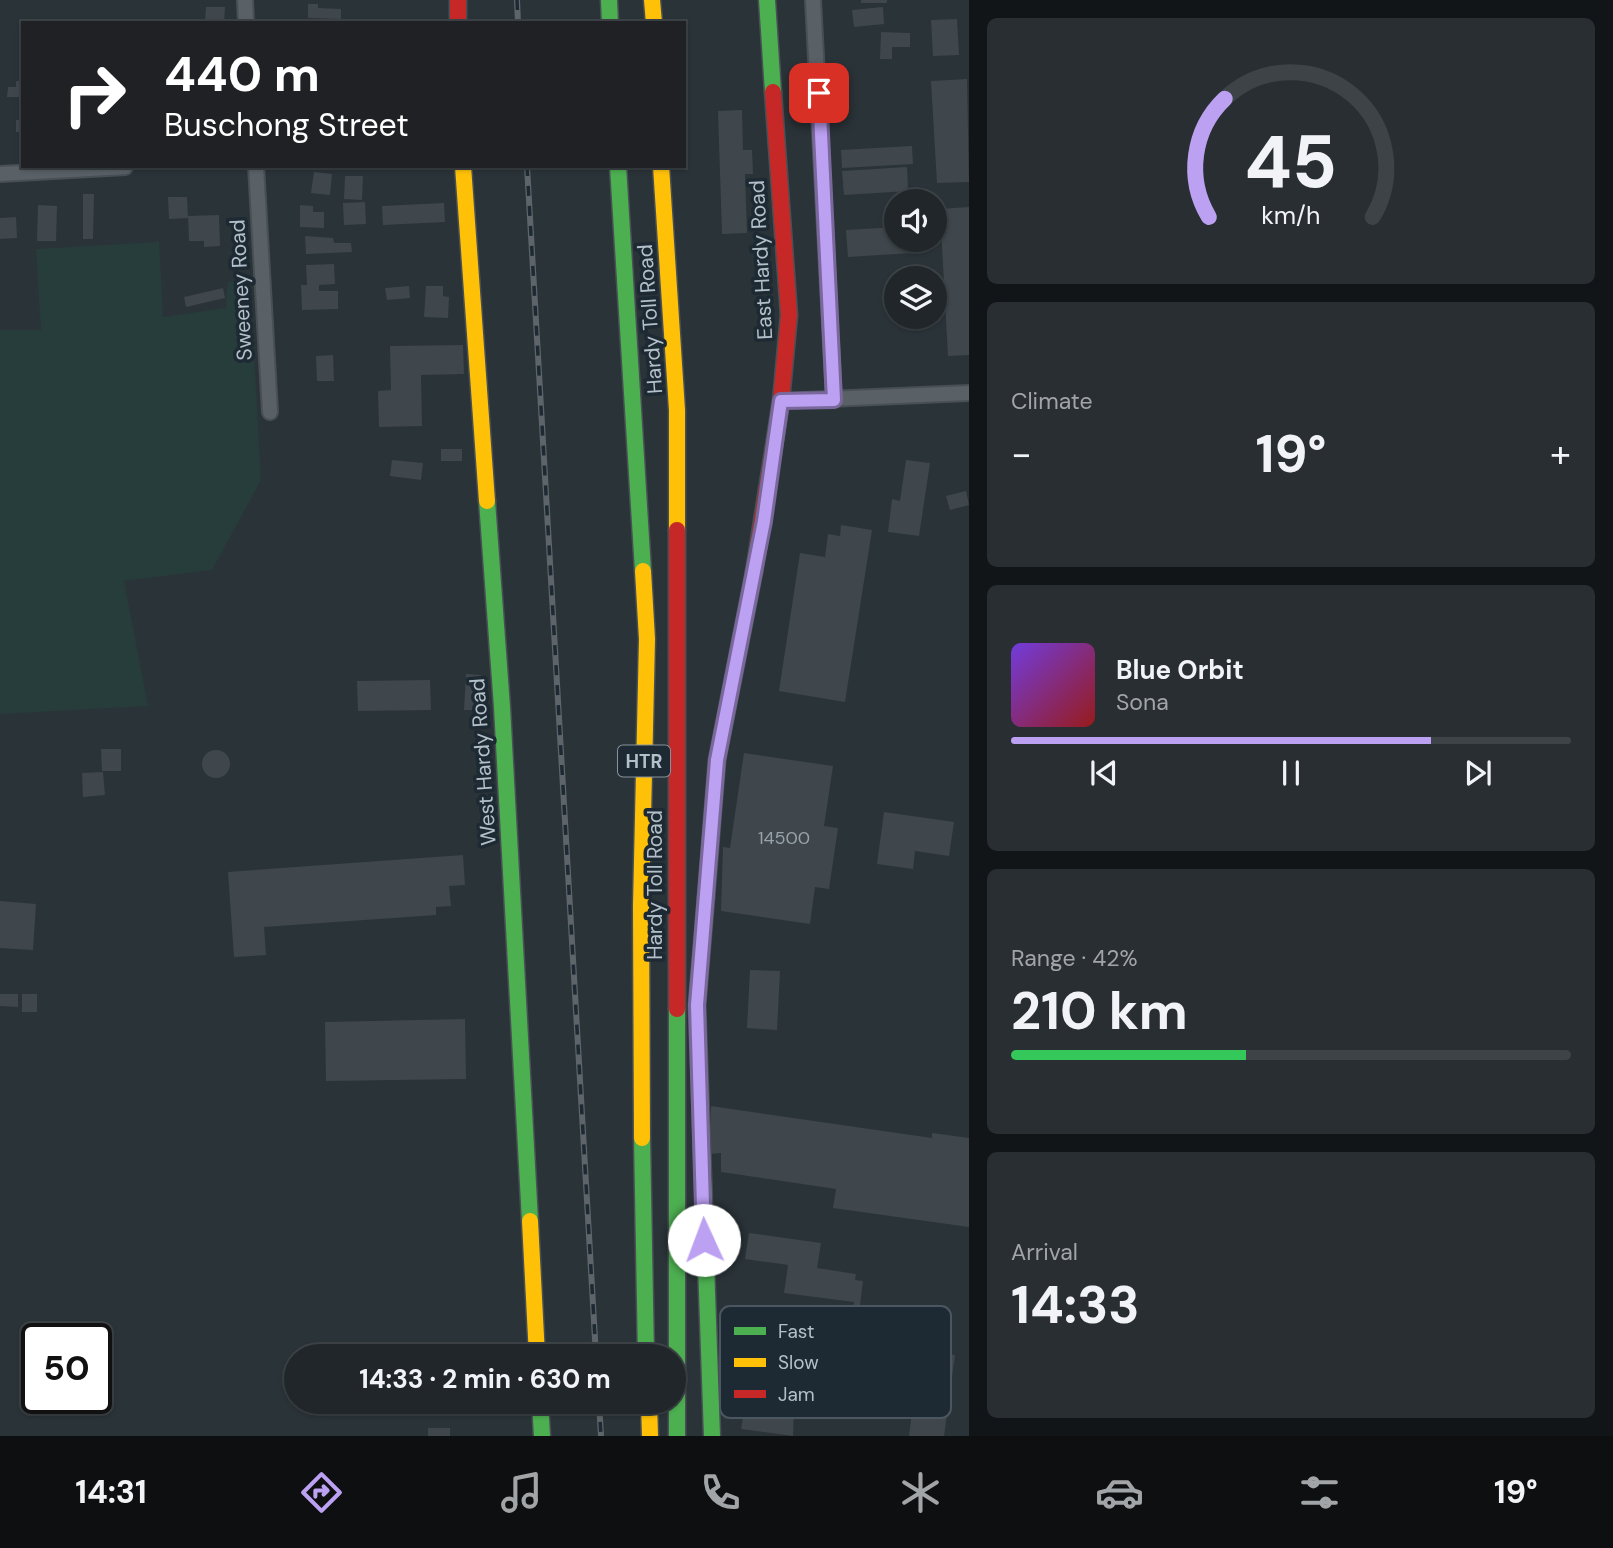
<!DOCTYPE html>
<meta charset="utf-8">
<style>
:root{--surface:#20262a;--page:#282e32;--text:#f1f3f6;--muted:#a2a5a8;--line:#3d4347;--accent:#bca0f2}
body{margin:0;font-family:"DM Sans",sans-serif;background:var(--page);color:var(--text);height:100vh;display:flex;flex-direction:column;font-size:26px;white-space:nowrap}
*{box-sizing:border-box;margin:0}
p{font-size:23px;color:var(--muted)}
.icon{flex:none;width:38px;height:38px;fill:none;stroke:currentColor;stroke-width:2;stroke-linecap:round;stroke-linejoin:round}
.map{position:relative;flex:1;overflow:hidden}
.panel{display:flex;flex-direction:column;gap:18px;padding:18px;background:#121517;width:644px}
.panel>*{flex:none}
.top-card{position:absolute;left:21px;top:21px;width:665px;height:147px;border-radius:0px;box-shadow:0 2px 5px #0004,0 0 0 2px var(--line);background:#202124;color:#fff;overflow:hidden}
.tools{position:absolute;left:884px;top:189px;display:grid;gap:14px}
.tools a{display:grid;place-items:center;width:63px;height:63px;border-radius:50%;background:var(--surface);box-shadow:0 2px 5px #0004,0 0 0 2px var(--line);font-size:35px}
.speed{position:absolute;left:21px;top:1323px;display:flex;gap:14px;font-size:35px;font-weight:700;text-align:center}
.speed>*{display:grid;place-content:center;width:91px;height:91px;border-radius:50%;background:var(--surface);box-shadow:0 2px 5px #0004,0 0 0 2px var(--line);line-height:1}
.speed .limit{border:4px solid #111;border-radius:10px;background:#fff;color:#111}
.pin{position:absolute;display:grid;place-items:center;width:60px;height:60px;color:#fff;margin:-30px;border-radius:14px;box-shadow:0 4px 10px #0006}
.me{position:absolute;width:77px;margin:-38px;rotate:358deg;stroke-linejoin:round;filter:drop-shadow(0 0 5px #0008)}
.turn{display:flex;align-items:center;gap:24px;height:147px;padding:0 28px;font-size:32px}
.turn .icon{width:91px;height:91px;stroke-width:2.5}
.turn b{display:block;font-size:49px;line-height:60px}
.big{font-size:52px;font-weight:700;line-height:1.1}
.panel .widget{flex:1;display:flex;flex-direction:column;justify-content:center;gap:10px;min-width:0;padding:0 24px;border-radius:10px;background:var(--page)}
.panel .dial{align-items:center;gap:0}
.dial svg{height:182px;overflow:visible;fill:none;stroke:var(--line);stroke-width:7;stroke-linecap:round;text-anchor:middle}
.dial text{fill:var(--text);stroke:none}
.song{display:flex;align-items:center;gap:21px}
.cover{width:84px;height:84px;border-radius:10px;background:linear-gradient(135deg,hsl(260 70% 55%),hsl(0 70% 35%))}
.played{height:7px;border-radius:4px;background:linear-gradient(90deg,var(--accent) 75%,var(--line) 75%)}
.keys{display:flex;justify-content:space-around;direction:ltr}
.heat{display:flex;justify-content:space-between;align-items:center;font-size:38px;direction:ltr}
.charge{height:10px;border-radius:5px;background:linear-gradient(90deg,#34c759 42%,var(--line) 0)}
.trip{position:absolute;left:284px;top:1344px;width:402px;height:70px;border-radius:35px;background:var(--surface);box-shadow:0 2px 5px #0004,0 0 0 2px var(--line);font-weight:700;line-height:70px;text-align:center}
.menu{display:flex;height:112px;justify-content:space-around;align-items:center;background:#0d0f11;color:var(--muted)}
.menu .icon{width:49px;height:49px}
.menu .current{color:var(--accent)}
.menu b{font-size:32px;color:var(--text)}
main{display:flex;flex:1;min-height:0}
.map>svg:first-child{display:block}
.green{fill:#273d3c}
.building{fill:#3f474c}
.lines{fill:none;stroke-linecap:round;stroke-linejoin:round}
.street-casing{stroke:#485055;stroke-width:18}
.fast-casing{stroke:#485055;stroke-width:19}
.slow-casing{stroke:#485055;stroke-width:19}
.jam-casing{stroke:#485055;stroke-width:19}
.street{stroke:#5a6166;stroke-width:14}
.fast{stroke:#4caf50;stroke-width:16}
.slow{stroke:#ffc107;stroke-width:16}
.jam{stroke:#c62828;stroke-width:16}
.rail-casing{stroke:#5e656a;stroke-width:6}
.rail{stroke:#1d2a33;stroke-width:3.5;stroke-dasharray:10;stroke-linecap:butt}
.route-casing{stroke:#7a689d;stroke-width:18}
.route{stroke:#bca0f2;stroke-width:12}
.labels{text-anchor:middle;stroke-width:7;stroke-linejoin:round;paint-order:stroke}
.number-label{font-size:18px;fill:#97a2aa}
.shield{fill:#1d2a33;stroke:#87939c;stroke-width:2}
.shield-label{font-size:19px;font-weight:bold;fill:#b4c0c9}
.street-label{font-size:21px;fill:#b4c0c9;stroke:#1d2a33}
.key{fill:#1d2a33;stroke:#4a5760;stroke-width:2}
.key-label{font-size:19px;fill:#b4c0c9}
</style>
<main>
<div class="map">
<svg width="969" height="1436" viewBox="0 0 969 1436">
<rect width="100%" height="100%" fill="#2a3338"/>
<!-- green -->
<path class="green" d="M159,242L163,317L226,308L228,282H250L261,480L212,570L124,581L148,706L0,714V330H41L36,249Z"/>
<!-- building -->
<path class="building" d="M861,0H887V3H861Z
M308,4H318V8L341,9V19L308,18Z
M206,7H225L224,23L205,22Z
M883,7L884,24L854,27L852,10Z
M957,19L959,55L933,56L931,20Z
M881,32L910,33V47H892V59H880Z
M967,79L969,182L937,183L931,81Z
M16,81H23V97H7L8,87H16Z
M742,110L743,150H752L753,174H745L747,233L722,234L718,111Z
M16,120H23V132H16Z
M912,146L913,164L842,168L841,150Z
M907,167L908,191L844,195L842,171Z
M314,172L332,174L330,195L311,193Z
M345,176H363L362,200L344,199Z
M83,194H94L93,239H83Z
M168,197H187L188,218L169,219Z
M365,202L366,224L344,225L343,203Z
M444,203L445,222L383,225L382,206Z
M38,205L57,206L56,241H37Z
M300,205L313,206V212H324V228L300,227Z
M969,207V355L948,356L940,209Z
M219,215L220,246L204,247V241H189L188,216Z
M16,217L17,238L0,239V218Z
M896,227V240H911L912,253L848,257L846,230Z
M305,236L333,238L334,243H351L352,252L306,254Z
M334,264L335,284L319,285V291H338V309L302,310L301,285H307L306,265Z
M409,286L410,298L387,300L385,288Z
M426,286H443V296L449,297L448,318L424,317Z
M223,288L225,298L186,307L184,297Z
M463,345L464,374L421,375L422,426L379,427L378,391L391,390L390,346Z
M333,355L334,381H317L316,356Z
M441,449H462V461H441Z
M392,460L423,463L421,480L390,476Z
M906,460L930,463L919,536L888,532L892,499L900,501Z
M966,491L969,505L950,510L946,496Z
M841,525L872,530L845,702L779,691L800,553L825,557L828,534L840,536Z
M466,674L481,675L478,710H464Z
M430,680L431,710L358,711L357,681Z
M101,749H121V771H102Z
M202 764a14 14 0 1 1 28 0a14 14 0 1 1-28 0Z
M744,753L833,766L824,826L838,828L829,889L815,887L810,924L721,911L723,847L730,848Z
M103,772L105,795L83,797L82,773Z
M884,812L954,822L949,856L915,851L913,869L877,864Z
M463,855L465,885L449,886L451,906L436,907V915L264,927L266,955L234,957L228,872Z
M0,901L36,904L33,950L0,948Z
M750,970L780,971L777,1030L747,1028Z
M0,994H18V1007L0,1006Z
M22,994H37V1012H22Z
M465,1019L466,1079L326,1081L325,1022Z
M711,1106L932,1138V1133L969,1138V1227L833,1208L836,1189L721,1172V1153L710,1154Z
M749,1233L821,1243L817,1268L856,1274L855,1280L863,1281L860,1305L878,1307L877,1312L853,1309L854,1302L784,1293L788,1265L745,1259Z
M853,1342L955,1355L944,1436H909L916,1381L849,1372Z
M746,1400L794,1407L793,1436L741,1429Z
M428,1428H450V1436H428Z"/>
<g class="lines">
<defs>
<path id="street" d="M245,0L246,23
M813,0L834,400
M256,166L270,412
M0,174L125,167
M781,401L969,393"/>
<path id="fast" d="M609,0L610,23
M767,0L773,92
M618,166L643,571
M487,501L502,707L530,1221
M706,897L697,1005L712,1436
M677,1009V1436
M642,1138L646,1356
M540,1402L542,1436"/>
<path id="slow" d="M652,0L654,23
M463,166L487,501
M661,166L677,410V530
M706,897L717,760L754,572
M642,1138L641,906L647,639L643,571
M530,1221L537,1356
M649,1402L650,1436"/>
<path id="jam" d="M458,0V23
M677,530V1009
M754,572L781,401L789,315L773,92"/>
</defs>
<!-- street casing -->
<use href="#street" class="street-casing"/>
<!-- fast casing -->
<use href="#fast" class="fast-casing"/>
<!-- slow casing -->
<use href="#slow" class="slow-casing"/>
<!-- jam casing -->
<use href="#jam" class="jam-casing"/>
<!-- street -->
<use href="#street" class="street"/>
<!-- fast -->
<use href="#fast" class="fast"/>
<!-- slow -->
<use href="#slow" class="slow"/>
<!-- jam -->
<use href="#jam" class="jam"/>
<defs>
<path id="rail" d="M517,0L518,23
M527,166L596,1356
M599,1402L601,1436"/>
</defs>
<!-- rail casing -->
<use href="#rail" class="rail-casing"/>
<!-- rail -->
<use href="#rail" class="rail"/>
</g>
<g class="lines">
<defs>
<path id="route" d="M704,1240L697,1005L717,760L764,521L781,401L834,400L819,93"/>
</defs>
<!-- route casing -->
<use href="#route" class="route-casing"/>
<!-- route -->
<use href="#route" class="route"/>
</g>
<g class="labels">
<!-- number labels -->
<g class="number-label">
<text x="784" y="844">14500</text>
</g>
<!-- shield labels -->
<rect class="shield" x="618" y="745.5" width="52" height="31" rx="5"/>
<g class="shield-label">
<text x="644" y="768">HTR</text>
</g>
<!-- street labels -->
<g class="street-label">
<text transform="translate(761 260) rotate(-93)" y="7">East Hardy Road</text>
<text transform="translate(241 290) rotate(-93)" y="7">Sweeney Road</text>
<text transform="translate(650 319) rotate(-94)" y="7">Hardy Toll Road</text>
<text transform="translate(483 762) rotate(-94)" y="7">West Hardy Road</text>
<text transform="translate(655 885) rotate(-90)" y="7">Hardy Toll Road</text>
</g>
</g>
<!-- legend -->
<rect x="720" y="1306" width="231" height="112" rx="10" class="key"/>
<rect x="734" y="1327" width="32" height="8" fill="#4caf50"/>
<rect x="734" y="1358" width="32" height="9" fill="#ffc107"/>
<rect x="734" y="1390" width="32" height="8" fill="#c62828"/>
<g class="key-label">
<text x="778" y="1338">Fast</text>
<text x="778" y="1369">Slow</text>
<text x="778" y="1401">Jam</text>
</g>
</svg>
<div class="tools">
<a><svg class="icon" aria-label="sound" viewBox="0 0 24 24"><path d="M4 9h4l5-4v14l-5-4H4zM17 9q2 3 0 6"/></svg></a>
<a><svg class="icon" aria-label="layers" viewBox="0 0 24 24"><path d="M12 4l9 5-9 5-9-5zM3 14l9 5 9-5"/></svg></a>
</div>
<div class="speed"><div class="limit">50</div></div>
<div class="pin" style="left:819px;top:93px;background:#d93025"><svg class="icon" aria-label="arrive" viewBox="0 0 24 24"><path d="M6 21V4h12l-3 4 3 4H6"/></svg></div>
<svg class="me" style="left:704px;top:1240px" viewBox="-20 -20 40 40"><circle r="19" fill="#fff"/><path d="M0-13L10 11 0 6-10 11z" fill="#bca0f2"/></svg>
<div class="trip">14:33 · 2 min · 630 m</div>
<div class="top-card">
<div class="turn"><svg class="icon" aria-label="right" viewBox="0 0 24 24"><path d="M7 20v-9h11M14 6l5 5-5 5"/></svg><div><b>440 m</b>Buschong Street</div></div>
</div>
</div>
<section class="panel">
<div class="widget dial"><svg viewBox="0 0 100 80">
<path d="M14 69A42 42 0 1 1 86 69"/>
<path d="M14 69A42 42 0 0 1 21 17" stroke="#bca0f2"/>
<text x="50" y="56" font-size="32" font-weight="700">45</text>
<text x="50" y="72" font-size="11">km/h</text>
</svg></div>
<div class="widget"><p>Climate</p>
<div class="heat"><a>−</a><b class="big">19°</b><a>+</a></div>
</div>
<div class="widget">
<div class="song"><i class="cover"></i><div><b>Blue Orbit</b><p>Sona</p></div></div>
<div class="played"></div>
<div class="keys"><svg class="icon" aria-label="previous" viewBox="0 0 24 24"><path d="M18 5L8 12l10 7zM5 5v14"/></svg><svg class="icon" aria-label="pause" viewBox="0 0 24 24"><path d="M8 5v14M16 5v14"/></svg><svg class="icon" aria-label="next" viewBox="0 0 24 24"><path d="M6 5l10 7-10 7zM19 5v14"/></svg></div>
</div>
<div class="widget"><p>Range · 42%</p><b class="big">210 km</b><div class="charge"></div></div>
<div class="widget"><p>Arrival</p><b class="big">14:33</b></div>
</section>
</main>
<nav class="menu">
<b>14:31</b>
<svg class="icon current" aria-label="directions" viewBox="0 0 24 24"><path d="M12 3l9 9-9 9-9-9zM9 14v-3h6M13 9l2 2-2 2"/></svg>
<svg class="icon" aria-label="music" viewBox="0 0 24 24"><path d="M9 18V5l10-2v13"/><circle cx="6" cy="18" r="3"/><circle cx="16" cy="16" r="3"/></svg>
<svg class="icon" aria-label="phone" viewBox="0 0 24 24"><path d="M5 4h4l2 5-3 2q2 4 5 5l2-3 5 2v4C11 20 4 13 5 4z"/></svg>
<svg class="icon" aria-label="climate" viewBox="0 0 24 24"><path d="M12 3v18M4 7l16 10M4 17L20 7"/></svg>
<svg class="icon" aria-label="car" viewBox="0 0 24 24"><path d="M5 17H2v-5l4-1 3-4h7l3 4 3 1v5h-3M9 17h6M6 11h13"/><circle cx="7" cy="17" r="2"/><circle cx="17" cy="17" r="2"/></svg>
<svg class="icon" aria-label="filters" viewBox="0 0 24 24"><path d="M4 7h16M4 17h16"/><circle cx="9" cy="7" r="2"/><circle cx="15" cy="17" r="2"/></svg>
<b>19°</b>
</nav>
